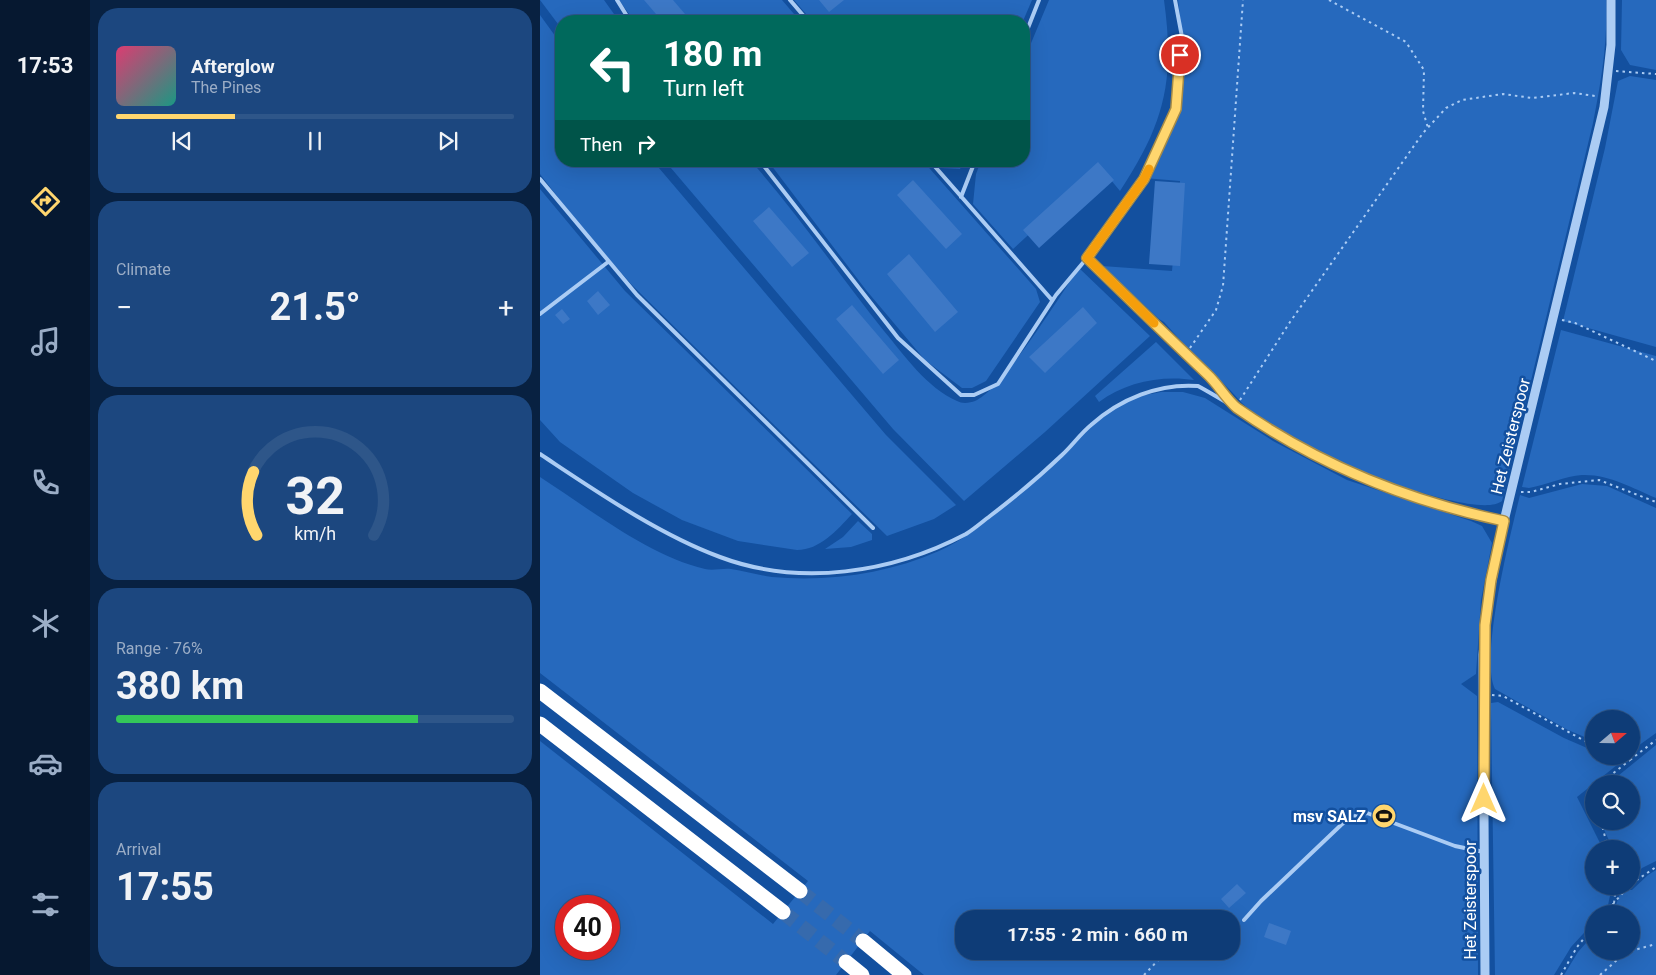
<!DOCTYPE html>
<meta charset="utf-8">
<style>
:root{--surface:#0e3c77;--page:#1c477f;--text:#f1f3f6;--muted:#9badc6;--line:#2e5689;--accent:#ffd66e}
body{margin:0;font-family:Roboto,sans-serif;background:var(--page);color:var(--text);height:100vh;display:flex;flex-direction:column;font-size:19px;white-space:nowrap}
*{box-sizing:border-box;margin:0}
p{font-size:16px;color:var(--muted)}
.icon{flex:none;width:28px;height:28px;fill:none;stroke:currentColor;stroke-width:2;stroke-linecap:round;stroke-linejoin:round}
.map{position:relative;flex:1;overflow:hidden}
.details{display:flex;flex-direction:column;gap:8px;padding:8px;background:#082141;width:450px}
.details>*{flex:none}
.hud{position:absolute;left:15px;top:15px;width:475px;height:152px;border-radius:20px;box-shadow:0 5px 20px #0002,0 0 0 1px var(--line);background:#00695c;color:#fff;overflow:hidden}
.needle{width:32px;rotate:70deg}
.tools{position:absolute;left:1045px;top:710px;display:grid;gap:10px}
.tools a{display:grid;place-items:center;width:55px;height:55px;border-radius:50%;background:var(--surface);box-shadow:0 5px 20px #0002,0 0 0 1px var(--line);font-size:25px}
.speed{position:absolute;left:15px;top:895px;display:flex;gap:10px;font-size:25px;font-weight:700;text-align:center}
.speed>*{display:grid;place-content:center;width:65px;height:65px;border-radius:50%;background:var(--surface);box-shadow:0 5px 20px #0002,0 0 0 1px var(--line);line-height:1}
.speed .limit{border:8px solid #d22;background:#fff;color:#111}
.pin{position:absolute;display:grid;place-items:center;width:42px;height:42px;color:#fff;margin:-21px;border:2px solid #fff;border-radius:50%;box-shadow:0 1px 5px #0007}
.me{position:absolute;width:55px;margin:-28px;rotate:0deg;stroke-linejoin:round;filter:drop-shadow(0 0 4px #0008)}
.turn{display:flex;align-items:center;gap:18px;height:105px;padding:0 25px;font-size:22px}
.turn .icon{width:65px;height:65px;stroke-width:2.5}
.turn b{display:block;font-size:35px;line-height:42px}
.then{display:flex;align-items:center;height:48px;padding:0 25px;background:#0003;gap:10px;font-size:19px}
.big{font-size:38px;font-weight:700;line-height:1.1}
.details .card{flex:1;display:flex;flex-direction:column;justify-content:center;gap:8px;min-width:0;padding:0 18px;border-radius:20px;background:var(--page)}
.details .dial{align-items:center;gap:0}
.dial svg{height:130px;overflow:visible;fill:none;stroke:var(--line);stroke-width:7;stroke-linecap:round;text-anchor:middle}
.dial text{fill:var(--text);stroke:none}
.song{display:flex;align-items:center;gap:15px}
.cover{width:60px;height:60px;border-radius:8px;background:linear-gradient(135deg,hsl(340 70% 55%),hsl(170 70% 35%))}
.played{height:5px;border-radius:2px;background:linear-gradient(90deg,var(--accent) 30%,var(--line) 30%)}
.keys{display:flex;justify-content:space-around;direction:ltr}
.heat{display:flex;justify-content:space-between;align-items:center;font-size:28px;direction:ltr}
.charge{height:8px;border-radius:4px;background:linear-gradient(90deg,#34c759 76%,var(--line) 0)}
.trip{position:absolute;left:415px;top:910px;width:285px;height:50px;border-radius:20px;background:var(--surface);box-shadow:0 5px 20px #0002,0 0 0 1px var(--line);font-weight:700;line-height:50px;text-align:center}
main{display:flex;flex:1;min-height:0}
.dock{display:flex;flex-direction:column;width:90px;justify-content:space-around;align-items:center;background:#061830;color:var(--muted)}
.dock .icon{width:35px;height:35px}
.dock .active{color:var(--accent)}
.dock b{font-size:22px;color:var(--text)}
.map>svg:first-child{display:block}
.green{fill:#2669bd;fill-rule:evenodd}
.building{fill:#3d78c6}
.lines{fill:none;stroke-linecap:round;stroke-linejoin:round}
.motorway-tunnel{stroke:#366aad;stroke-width:15;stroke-dasharray:15 8;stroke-linecap:butt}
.path{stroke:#abccf4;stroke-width:2;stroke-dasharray:2.5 4;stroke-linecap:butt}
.service{stroke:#abccf4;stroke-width:4}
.tertiary{stroke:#abccf4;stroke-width:9}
.motorway{stroke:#fff;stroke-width:15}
.route-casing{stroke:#a68b48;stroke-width:12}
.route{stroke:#ffd66e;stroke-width:9}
.slow{stroke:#f59e0b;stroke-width:9}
.labels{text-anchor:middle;stroke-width:5;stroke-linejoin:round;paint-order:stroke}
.street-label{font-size:16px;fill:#fff;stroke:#13509f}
.poi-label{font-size:16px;font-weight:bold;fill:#fff;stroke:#13509f;text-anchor:end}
</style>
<main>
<nav class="dock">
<b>17:53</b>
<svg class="icon active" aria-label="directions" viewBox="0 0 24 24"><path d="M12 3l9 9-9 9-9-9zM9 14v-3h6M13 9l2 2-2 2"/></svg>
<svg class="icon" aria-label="music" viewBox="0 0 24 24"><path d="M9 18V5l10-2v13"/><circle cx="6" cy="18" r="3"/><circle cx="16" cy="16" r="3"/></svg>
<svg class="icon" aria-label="phone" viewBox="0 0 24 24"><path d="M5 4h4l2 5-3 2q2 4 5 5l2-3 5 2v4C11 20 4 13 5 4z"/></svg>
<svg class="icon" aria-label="climate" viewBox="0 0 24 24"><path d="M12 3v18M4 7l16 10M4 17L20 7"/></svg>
<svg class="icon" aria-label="car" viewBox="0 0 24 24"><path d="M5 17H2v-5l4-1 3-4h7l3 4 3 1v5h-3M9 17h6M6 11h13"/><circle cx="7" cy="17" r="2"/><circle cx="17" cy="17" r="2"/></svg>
<svg class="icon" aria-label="filters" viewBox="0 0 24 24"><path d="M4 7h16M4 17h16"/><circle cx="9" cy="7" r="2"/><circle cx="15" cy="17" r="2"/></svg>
</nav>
<section class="details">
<div class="card">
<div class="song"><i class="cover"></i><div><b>Afterglow</b><p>The Pines</p></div></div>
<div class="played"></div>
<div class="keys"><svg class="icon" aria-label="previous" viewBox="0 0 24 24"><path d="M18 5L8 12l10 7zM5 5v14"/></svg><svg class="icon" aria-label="pause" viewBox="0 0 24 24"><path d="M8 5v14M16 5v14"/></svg><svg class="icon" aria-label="next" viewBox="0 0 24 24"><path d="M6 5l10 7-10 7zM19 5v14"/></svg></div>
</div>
<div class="card"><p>Climate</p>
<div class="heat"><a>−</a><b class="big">21.5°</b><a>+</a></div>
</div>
<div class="card dial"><svg viewBox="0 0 100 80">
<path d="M14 69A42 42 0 1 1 86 69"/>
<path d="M14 69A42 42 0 0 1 12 30" stroke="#ffd66e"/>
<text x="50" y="56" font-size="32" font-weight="700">32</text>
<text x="50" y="72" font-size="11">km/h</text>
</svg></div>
<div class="card"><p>Range · 76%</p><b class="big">380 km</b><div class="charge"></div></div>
<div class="card"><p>Arrival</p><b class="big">17:55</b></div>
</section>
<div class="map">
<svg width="1116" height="975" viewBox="0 0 1116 975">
<rect width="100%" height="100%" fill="#13509f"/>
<!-- green -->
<path class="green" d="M0,0H64L79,21H21V28Z
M79,0H242L260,21H94Z
M254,0H492L483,21H272Z
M509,0H624C635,80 625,123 580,191L561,168L473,249L433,204L436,174L441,161H484V60Z
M638,0H1066C1068,42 1061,82 1053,123L962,501C940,519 823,473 796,462C770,450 734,429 711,411C703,405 695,395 687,387C665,366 644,345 624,322L619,319L562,266L632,271L640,181L604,178L636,104L642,34Z
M1082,0H1116V70L1090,65L1081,50Z
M0,15L21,44V161H113L346,435L416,505L394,519L347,536L91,284L37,222L0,174Z
M1090,76L1116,80V347L1023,321L1065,148L1078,81Z
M125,161H211C259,215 299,275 344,331C364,355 387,388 417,401C422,404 430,403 435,401C463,389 519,297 539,268L610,336L505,432L424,501L353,429Z
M228,161H383L496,289L500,302L446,381L432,388H422L385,360L326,290Z
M395,161H424L420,169L401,168Z
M0,189L85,291L312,514C297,530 280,550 257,550L198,541L142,520L93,493L20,442L0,420Z
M1021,330L1116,356V498C1092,488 1069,474 1042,475C1025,476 1007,485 989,488L982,487Z
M616,342L654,380C622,375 585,382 559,402L555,396Z
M621,392H643L665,398L733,441L807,480L931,521L942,526L952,543L941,600L936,674L921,684L937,696L938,975H384L330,931L296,975H0V741L233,924L268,881L0,673V477C48,508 109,556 165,569C173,571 183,568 191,569C205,571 218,575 232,577C288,582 347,574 399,551C431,537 461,509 488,486C521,457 550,418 592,399C600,395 612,394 621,392ZM26,906H69V949H26ZM424,919H691V951H424Z
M1042,484L1067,486L1116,508V733L1091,751V719H1054V741L1028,730L955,689C939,658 971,532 980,495L989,498Z
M318,521L332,534V540L311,547L285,549L303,537Z
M958,702L1024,738L1054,751V756H1069L1077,761V765L1037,797L1063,849H1054V886H1072L1068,905L1062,914H1054V922L1031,947L1014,975H955L951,710V703Z
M1116,745V861L1102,868L1091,879V849H1073L1060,821H1091V784H1068Z
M1116,870V975H1024L1038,952L1054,934V951H1091V914H1073L1081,890H1092L1108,875Z"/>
<!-- building -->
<path class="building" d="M104,0H133L151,21H122Z
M279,0H304L289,12Z
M558,162L574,180L499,248L483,230Z
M373,180L422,234L406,249L357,195Z
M615,181L645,183L640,266L609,264Z
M229,207L269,253L252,267L213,221Z
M369,254L418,312L395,332L347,274Z
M58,291L70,305L58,315L47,301Z
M312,305L359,360L343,374L296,319Z
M543,307L557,323L505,373L489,357Z
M22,309L30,319L23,324L15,315Z
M697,884L706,893L689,908L681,899Z
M729,923L751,931L746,945L724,937Z"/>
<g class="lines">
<!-- motorway-tunnel -->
<path class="motorway-tunnel" d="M260,891L323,941
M243,912L306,962"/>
<!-- path -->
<path class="path" d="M789,0L866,42L884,70L883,111L888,128
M1076,71L1116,74
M1022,320L1035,323L1116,361
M650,348L676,310L683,286L703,0
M700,400L750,322L883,133L906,108L922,100L963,94L992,98L1034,93L1055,96
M981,492H991L1020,484L1059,480L1116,502
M952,695L963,696L1054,746
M1090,760L1116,740
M1067,784L1071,775L1090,760L1080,756
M1061,821L1068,849
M1091,884L1116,867
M1074,903L1076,886
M1064,914L1089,886
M691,921L697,920
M1091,951L1116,944
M604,975L627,951
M1021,975L1037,947L1054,926
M1060,975L1085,953L1090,951"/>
<!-- service -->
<path class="service" d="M77,0L90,21
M250,0L268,21
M484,38L499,0
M220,161L358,338L421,395H434L458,384L516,295L547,258L604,179L636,109L642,37L635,0
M390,161L512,300
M0,179L97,295L333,528
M421,197L435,161
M547,258L671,377L694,405
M0,314L68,262
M0,454C56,491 118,534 180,557C260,587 352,573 426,534C434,529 442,522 450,516C475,497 499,477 522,455C532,446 540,434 551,425C580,399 619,383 658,386C698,408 736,434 776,456C834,487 898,507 962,521
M704,920L721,901L801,825L812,817L827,813L915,846L944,852"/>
<!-- tertiary -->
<path class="tertiary" d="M945,975L943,655L948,600L964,521L1064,107L1071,45V0"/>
<!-- motorway -->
<path class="motorway" d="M0,691L260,891
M0,724L243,912
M323,941L364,975
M306,962L322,975"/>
</g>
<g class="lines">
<defs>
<path id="route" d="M640,55L636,109L604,179L547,258C587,297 627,336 667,374C678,384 686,399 697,408C777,464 869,501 964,521L951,580L945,625L944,799"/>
</defs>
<!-- route casing -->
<use href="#route" class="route-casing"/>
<!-- route -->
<use href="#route" class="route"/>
<!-- slow -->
<path class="slow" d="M609,169L604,179L547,258L614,323"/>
</g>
<!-- icons -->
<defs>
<symbol id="stadium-disc" viewBox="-11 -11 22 22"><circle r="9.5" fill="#ffd66e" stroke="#13509f"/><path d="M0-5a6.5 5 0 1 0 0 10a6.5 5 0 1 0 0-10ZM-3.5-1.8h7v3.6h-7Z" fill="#111"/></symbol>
</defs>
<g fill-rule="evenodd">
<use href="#stadium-disc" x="830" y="802" width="28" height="28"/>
</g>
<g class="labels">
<!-- street labels -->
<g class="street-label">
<text transform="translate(970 436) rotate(-76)" y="6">Het Zeisterspoor</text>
<text transform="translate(930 900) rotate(-90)" y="6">Het Zeisterspoor</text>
</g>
<!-- poi labels -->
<g class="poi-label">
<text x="826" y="822">msv SALZ</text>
</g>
</g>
</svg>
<div class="tools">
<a><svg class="needle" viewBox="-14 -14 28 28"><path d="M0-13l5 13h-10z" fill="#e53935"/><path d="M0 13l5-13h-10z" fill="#9badc6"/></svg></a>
<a><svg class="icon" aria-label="search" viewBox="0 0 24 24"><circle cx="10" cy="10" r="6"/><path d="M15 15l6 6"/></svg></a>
<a>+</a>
<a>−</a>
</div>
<div class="speed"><div class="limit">40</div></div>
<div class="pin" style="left:640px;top:55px;background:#d93025"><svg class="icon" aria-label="arrive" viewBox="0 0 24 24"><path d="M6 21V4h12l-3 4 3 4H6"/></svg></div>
<svg class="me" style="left:944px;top:799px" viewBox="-20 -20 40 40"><path d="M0-17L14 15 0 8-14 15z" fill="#ffd66e" stroke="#fff" stroke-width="4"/></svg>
<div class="trip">17:55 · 2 min · 660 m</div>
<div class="hud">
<div class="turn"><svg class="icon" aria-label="left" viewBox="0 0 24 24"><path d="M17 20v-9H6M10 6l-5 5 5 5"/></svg><div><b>180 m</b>Turn left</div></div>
<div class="then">Then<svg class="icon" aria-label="right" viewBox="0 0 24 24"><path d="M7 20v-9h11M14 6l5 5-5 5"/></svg></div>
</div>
</div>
</main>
